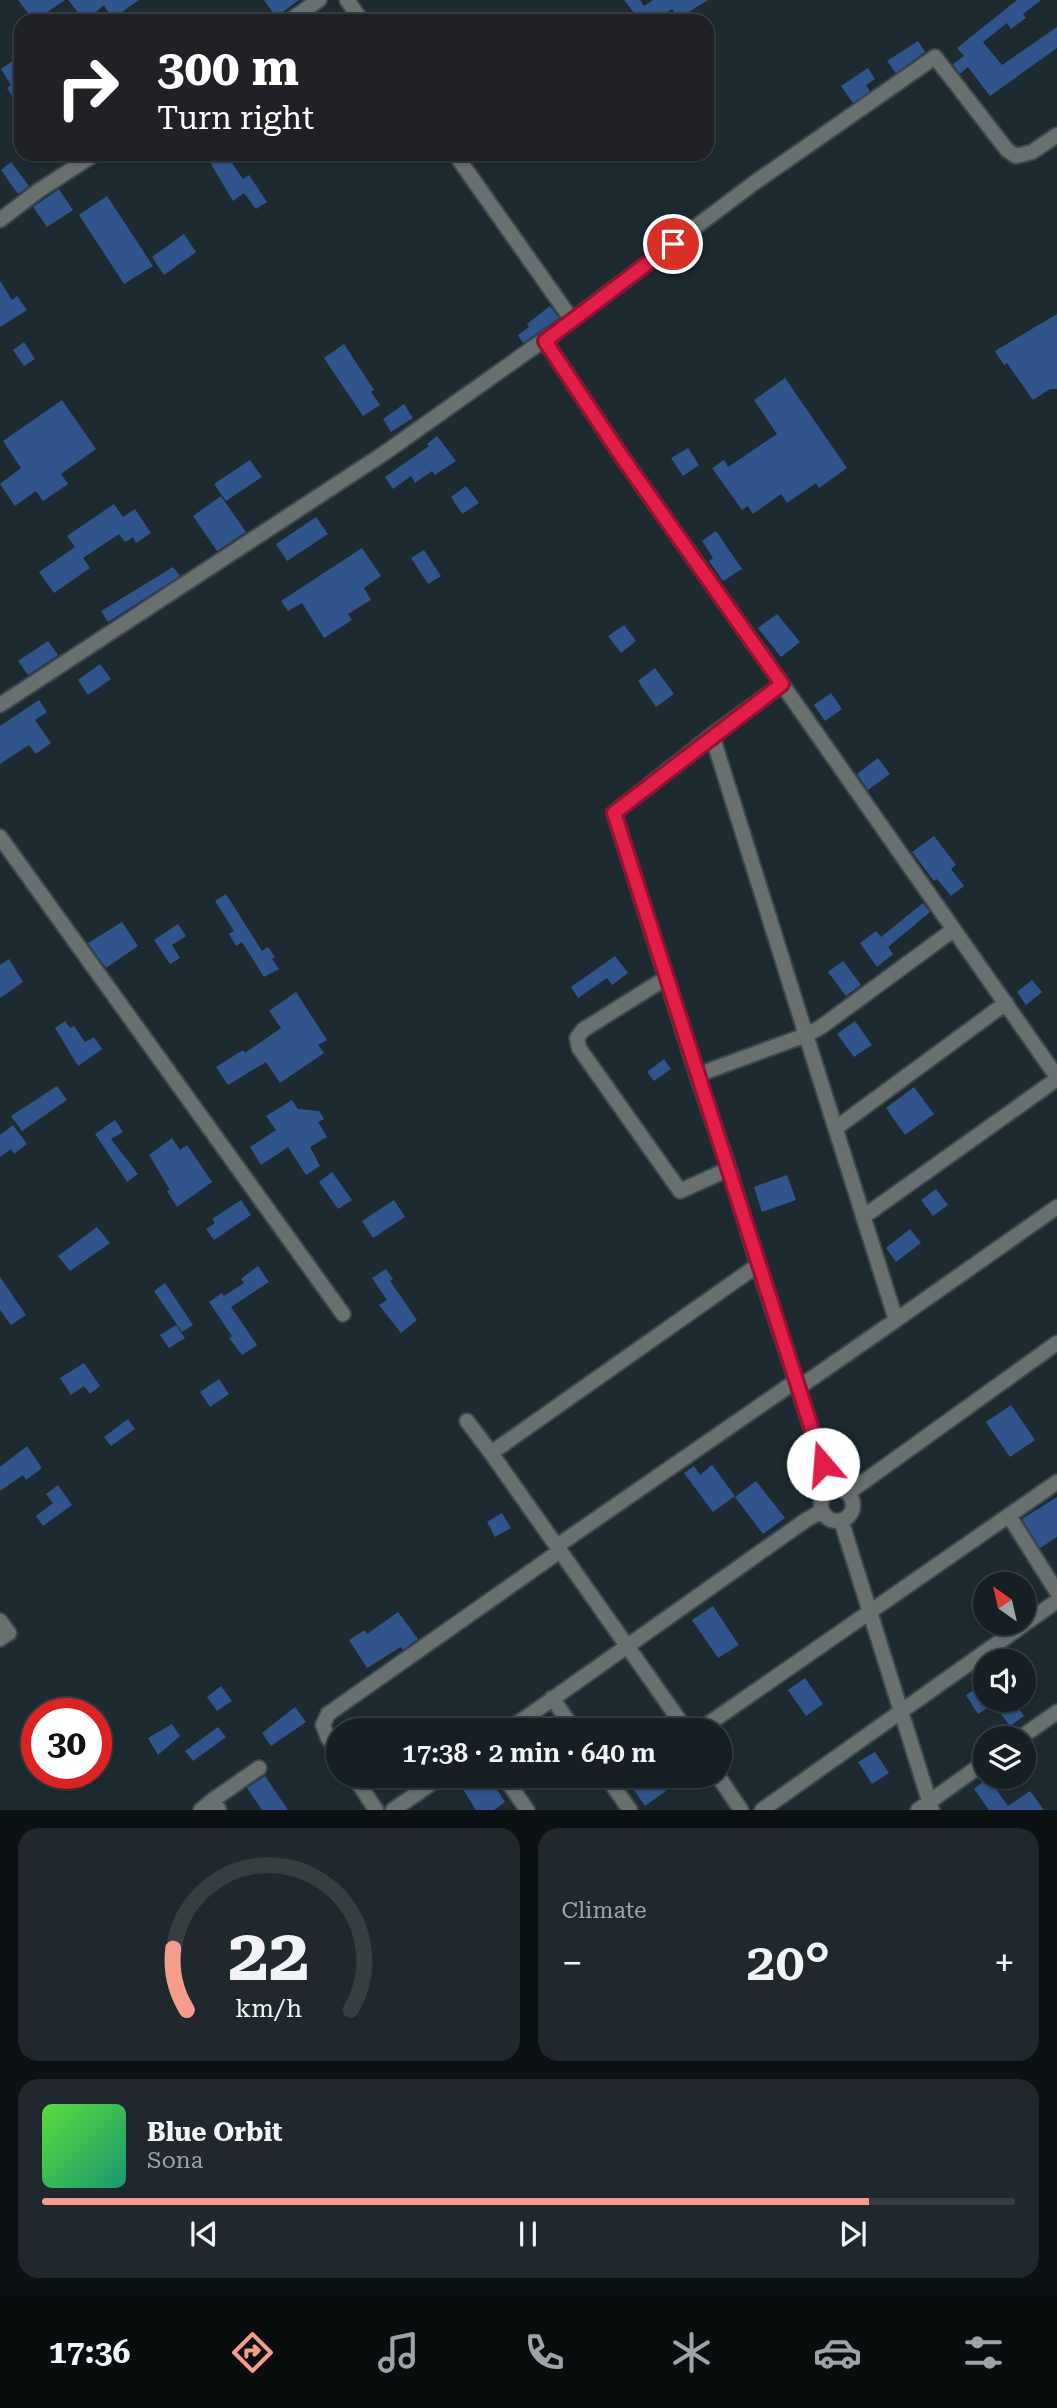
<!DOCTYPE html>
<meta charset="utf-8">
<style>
:root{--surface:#162024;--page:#1f282c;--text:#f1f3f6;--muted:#9ea3a6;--line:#353e41;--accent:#f49d8c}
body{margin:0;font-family:"Roboto Serif",serif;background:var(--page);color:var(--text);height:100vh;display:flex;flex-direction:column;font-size:26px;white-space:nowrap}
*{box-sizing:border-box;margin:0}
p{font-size:23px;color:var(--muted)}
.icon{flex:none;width:38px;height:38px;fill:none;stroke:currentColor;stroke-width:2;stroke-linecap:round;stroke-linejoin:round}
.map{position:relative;height:1810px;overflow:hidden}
.side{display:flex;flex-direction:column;gap:18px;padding:18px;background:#0c1214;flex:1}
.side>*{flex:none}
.banner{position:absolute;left:14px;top:14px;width:700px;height:147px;border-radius:21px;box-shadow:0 2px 5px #0004,0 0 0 2px var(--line);background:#202124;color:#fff;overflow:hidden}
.needle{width:46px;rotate:326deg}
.fabs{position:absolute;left:973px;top:1572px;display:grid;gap:14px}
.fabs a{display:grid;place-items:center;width:63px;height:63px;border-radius:50%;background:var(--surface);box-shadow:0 2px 5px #0004,0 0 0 2px var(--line);font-size:35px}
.speed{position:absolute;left:21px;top:1698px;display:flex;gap:14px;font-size:35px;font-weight:700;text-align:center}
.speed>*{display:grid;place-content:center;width:91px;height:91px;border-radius:50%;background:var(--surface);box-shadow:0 2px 5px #0004,0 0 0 2px var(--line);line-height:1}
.speed .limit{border:10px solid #d22;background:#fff;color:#111}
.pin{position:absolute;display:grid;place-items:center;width:60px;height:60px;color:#fff;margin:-30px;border:4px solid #fff;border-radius:50%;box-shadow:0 2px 7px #0007}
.me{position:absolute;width:77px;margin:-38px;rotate:342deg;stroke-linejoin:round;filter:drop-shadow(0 0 5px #0008)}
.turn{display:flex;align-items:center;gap:24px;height:147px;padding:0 28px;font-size:32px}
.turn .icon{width:91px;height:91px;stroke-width:2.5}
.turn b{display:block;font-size:49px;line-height:60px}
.big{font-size:52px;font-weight:600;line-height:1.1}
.side .card{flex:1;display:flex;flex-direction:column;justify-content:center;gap:10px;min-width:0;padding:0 24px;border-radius:21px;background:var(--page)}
.side .dial{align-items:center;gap:0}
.dial svg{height:182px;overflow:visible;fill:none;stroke:var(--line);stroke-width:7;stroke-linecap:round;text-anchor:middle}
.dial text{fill:var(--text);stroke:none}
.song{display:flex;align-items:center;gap:21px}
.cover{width:84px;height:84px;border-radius:10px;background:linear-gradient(135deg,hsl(110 70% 55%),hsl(160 70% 35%))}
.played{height:7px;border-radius:4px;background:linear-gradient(90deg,var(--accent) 85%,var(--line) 85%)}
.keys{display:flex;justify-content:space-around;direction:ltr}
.heat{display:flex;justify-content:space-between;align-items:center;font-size:38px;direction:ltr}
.side .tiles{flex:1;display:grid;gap:18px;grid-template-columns:1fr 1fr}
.card:last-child{grid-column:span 2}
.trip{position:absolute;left:326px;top:1718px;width:406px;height:70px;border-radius:35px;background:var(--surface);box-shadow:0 2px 5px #0004,0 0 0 2px var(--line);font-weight:600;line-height:70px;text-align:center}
.dock{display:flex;height:112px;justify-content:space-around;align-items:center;background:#090d0e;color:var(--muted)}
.dock .icon{width:49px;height:49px}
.dock .selected{color:var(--accent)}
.dock b{font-size:32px;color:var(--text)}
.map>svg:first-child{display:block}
.building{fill:#2f558c}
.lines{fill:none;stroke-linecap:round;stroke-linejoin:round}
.minor-casing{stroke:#3c494e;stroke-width:18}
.minor{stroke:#697170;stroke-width:14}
.route-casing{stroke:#92132f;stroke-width:18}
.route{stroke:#e11d48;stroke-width:12}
</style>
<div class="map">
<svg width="1057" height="1810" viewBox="0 0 1057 1810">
<rect width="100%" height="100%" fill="#1d2b30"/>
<!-- building -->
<path class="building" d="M18,0H65L34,21Z
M68,0H139L112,19L104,5L85,21Z
M264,0H299L276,17Z
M624,0H640L644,6L653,0H708L679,18L672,9L653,21H625L635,14Z
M1017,0H1041L1023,14L1026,18L1011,29L1007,23L983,42L1002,65L1057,27V48L990,96L968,67L960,74L953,64L964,56L957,48Z
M918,41L925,52L896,73L887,61Z
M14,60L21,71V109L7,88L11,85L1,69Z
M868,68L875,79L866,85L870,91L853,103L841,86Z
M226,154L243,179L249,175L267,202L256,209L244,193L233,201L211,164Z
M11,162L29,186L18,194L1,170Z
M59,189L73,210L47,227L33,207Z
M107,196L153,266L124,284L79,215Z
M184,234L196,252L164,275L152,257Z
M0,281L12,300L17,296L27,310L0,327Z
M550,306L559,318L523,343L518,335L529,327L527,324Z
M1057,314V389H1050L1033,400L1007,363L1004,365L995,351Z
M24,342L35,359L24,366L13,350Z
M344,344L374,390L371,392L380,405L363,416L324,358Z
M785,378L847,468L819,488L816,483L787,503L781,494L753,514L748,506L742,510L712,468L724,460L728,467L777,434L754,400Z
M62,400L96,449L61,474L68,484L43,501L36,491L15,506L0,484L21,468L3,441Z
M404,404L413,418L391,432L383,419Z
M437,436L456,461L435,475L432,471L415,483L411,476L393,489L385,477L429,446L427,444Z
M688,448L699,465L683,476L671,458Z
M250,460L262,477L226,501L214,484Z
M466,486L479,503L462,514L451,497Z
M221,496L246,532L217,551L193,516Z
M114,504L123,517L135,509L151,533L136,543L133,537L125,542L119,534L83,558L90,568L54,593L39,572L75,547L67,536Z
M316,517L328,534L287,561L276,544Z
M716,531L742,569L723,581L709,561L713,558L702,541Z
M362,548L381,576L364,588L371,600L348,614L352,620L324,638L302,603L288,611L281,601Z
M424,550L441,576L428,584L411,558Z
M173,567L180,576L108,622L101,611Z
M777,614L800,642L781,657L758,628Z
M624,625L636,641L621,653L608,636Z
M48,641L58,655L28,675L18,661Z
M100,664L111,679L88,695L78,680Z
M655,668L674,694L656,707L638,681Z
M831,693L842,709L825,721L814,705Z
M39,700L47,712L35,720L51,743L36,754L29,745L0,764V726Z
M878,758L890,774L868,790L857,774Z
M934,836L956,865L951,869L964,886L951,896L937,879L934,881L912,852Z
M226,894L262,951L268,947L275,957L272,959L279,969L264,977L242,942L236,946L229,934L234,931L215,901Z
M923,903L930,912L888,947L893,954L877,967L860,943L876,931L881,937Z
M122,922L138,946L106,968L88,943Z
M178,924L186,936L172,945L180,958L170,964L154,940Z
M615,956L628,973L612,985L607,978L578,998L571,987Z
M9,959L23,982L0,998V965Z
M843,961L861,985L846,996L828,972Z
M1032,980L1042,992L1026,1005L1017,992Z
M296,992L327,1040L318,1045L324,1053L280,1083L266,1062L228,1085L216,1067L243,1050L245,1053L281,1028L269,1011Z
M65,1021L70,1028L74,1026L85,1042L94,1037L102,1049L78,1066L55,1028Z
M855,1021L872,1045L854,1057L837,1034Z
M664,1059L671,1069L654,1081L647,1072Z
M57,1086L67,1100L22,1131L11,1116Z
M914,1087L934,1114L905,1135L886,1108Z
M292,1100L298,1109L319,1111L324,1119L318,1122L327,1137L310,1147L320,1166L306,1175L288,1147L261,1165L250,1147L276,1130L266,1116Z
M115,1120L123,1132L111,1139L138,1174L127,1182L95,1134Z
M13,1125L27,1144L14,1154L11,1149L0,1157V1135Z
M172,1138L180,1150L187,1145L212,1182L177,1207L167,1191L170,1190L149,1155Z
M332,1172L352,1200L338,1209L319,1182Z
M787,1175L796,1200L762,1212L754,1187Z
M936,1189L948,1205L933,1216L921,1200Z
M241,1200L251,1215L214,1240L206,1229L215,1223L212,1219Z
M394,1200L405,1217L373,1238L362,1221Z
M97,1227L110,1243L70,1271L58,1256Z
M910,1229L921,1243L896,1262L886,1248Z
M258,1266L269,1282L231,1307L257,1345L242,1355L229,1338L232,1336L209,1302L222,1293L224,1296L244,1283L241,1279Z
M386,1269L393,1279L390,1281L417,1320L401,1333L379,1305L387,1300L372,1278Z
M0,1277L26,1315L11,1325L0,1310Z
M165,1283L193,1325L182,1332L154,1291Z
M176,1325L185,1338L169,1348L160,1335Z
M84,1363L100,1386L90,1394L84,1386L71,1395L60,1378Z
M219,1379L229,1394L210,1407L200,1392Z
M1011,1405L1035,1440L1010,1457L986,1422Z
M128,1419L135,1429L111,1446L104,1437Z
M27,1446L42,1468L26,1480L23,1475L0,1491V1467Z
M712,1465L735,1496L713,1512L684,1473L694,1466L700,1475Z
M756,1481L785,1518L763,1534L735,1497Z
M58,1485L72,1505L43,1526L36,1516L53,1503L46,1494Z
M1057,1497V1537L1040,1548L1022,1519Z
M502,1513L511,1528L495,1537L487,1522Z
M713,1606L739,1645L718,1658L692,1620Z
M398,1612L418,1639L403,1650L401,1647L367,1668L349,1640L365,1630L367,1634Z
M805,1678L823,1704L806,1716L788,1690Z
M985,1683V1699H1001L978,1714L966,1695Z
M221,1686L232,1701L217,1711L207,1697Z
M1004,1699H1012L1024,1716L1010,1726L995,1706Z
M295,1707L306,1722L271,1746L262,1733Z
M172,1724L180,1736L158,1755L148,1738Z
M218,1727L226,1737L193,1761L185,1751Z
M875,1752L889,1773L872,1784L858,1762Z
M265,1776L288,1810H262L247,1788Z
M488,1776L505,1802L494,1810H476L462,1788L472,1781L476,1784Z
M653,1776H662L670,1788L645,1806L634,1790Z
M988,1778L1008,1806L1030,1791L1044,1810H989L974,1789Z"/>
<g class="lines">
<defs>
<path id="minor" d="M347,0L362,21
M289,21L319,0
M0,220L38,191L95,154
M572,320L754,183L935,57L1007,150L1016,156L1032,152L1057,135
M545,341L622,457L782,684
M0,705L386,452L572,320L455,154
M0,837L343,1314
M666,978L583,1030L577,1038L579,1048L680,1191L729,1169
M697,1075L614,813L712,735
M836,1128L1006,1003
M863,1217L1057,1079
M758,1265L798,1387
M896,1320L1057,1207
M467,1421L491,1453
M831,1489L798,1388L896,1320L806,1035L821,1027L953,930
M821 1505a16 16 0 1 1 32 0a16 16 0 1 1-32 0Z
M848,1493L1057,1343
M1009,1516L1057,1592
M841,1520L932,1810
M557,1546L796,1381
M0,1621L9,1633L0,1639
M552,1698L575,1731
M507,1731L806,1520L822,1511
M687,1731L491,1453L758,1265L729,1169L697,1075L806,1035L712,735L782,684L1057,1077
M698,1731L1057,1482
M1020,1738L1057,1712
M338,1752L328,1738L323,1725L328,1714L560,1551
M354,1776L376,1810
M504,1776L527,1810
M606,1776L630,1810
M718,1776L741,1810
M201,1810L213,1800
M219,1810L213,1800L259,1768
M393,1810L442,1776
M762,1810L1057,1601
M918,1810L985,1762"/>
</defs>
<!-- minor casing -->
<use href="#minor" class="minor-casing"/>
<!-- minor -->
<use href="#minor" class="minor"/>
</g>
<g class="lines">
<defs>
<path id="route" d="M673,244L545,341L622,457L782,684L614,813L823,1464"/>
</defs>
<!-- route casing -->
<use href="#route" class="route-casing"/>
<!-- route -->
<use href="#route" class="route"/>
</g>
</svg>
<div class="fabs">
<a><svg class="needle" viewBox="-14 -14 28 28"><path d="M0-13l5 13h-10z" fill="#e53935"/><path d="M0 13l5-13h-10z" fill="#9ea3a6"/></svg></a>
<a><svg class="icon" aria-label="sound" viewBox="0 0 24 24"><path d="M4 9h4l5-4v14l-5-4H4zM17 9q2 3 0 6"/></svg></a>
<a><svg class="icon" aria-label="layers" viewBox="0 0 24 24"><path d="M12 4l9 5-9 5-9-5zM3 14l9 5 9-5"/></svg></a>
</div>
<div class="speed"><div class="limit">30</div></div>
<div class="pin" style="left:673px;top:244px;background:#d93025"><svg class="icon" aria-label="arrive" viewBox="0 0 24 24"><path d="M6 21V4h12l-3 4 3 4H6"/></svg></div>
<svg class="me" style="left:823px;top:1464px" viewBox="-20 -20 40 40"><circle r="19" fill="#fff"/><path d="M0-13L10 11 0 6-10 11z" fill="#e11d48"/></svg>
<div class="trip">17:38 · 2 min · 640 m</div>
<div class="banner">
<div class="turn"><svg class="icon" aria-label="right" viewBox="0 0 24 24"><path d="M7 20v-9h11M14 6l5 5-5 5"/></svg><div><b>300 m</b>Turn right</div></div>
</div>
</div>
<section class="side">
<div class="tiles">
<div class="card dial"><svg viewBox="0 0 100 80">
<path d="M14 69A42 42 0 1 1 86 69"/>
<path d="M14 69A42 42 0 0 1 8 42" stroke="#f49d8c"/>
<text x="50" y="56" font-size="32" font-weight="700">22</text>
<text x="50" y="72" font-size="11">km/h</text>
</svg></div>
<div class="card"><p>Climate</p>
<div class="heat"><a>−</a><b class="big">20°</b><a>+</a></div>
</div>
<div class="card">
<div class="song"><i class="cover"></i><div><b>Blue Orbit</b><p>Sona</p></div></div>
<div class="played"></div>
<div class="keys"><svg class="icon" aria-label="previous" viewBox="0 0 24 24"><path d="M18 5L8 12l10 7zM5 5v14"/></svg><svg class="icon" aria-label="pause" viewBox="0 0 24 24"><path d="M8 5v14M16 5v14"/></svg><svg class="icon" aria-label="next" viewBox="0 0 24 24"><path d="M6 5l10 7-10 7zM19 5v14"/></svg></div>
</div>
</div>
</section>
<nav class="dock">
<b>17:36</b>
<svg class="icon selected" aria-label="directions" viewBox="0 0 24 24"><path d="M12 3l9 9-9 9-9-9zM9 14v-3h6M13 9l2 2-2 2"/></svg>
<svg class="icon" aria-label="music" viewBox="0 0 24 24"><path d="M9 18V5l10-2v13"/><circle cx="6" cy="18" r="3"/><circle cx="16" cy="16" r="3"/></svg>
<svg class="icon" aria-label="phone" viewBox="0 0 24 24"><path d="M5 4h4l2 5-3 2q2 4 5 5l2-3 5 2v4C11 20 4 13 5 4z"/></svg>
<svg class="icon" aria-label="climate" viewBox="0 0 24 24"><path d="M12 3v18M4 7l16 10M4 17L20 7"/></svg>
<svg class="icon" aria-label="car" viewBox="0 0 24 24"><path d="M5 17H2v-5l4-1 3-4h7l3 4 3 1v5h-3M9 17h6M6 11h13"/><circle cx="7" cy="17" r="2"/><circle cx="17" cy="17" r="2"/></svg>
<svg class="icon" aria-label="filters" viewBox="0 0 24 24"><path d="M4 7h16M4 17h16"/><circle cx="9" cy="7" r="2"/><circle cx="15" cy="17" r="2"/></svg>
</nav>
